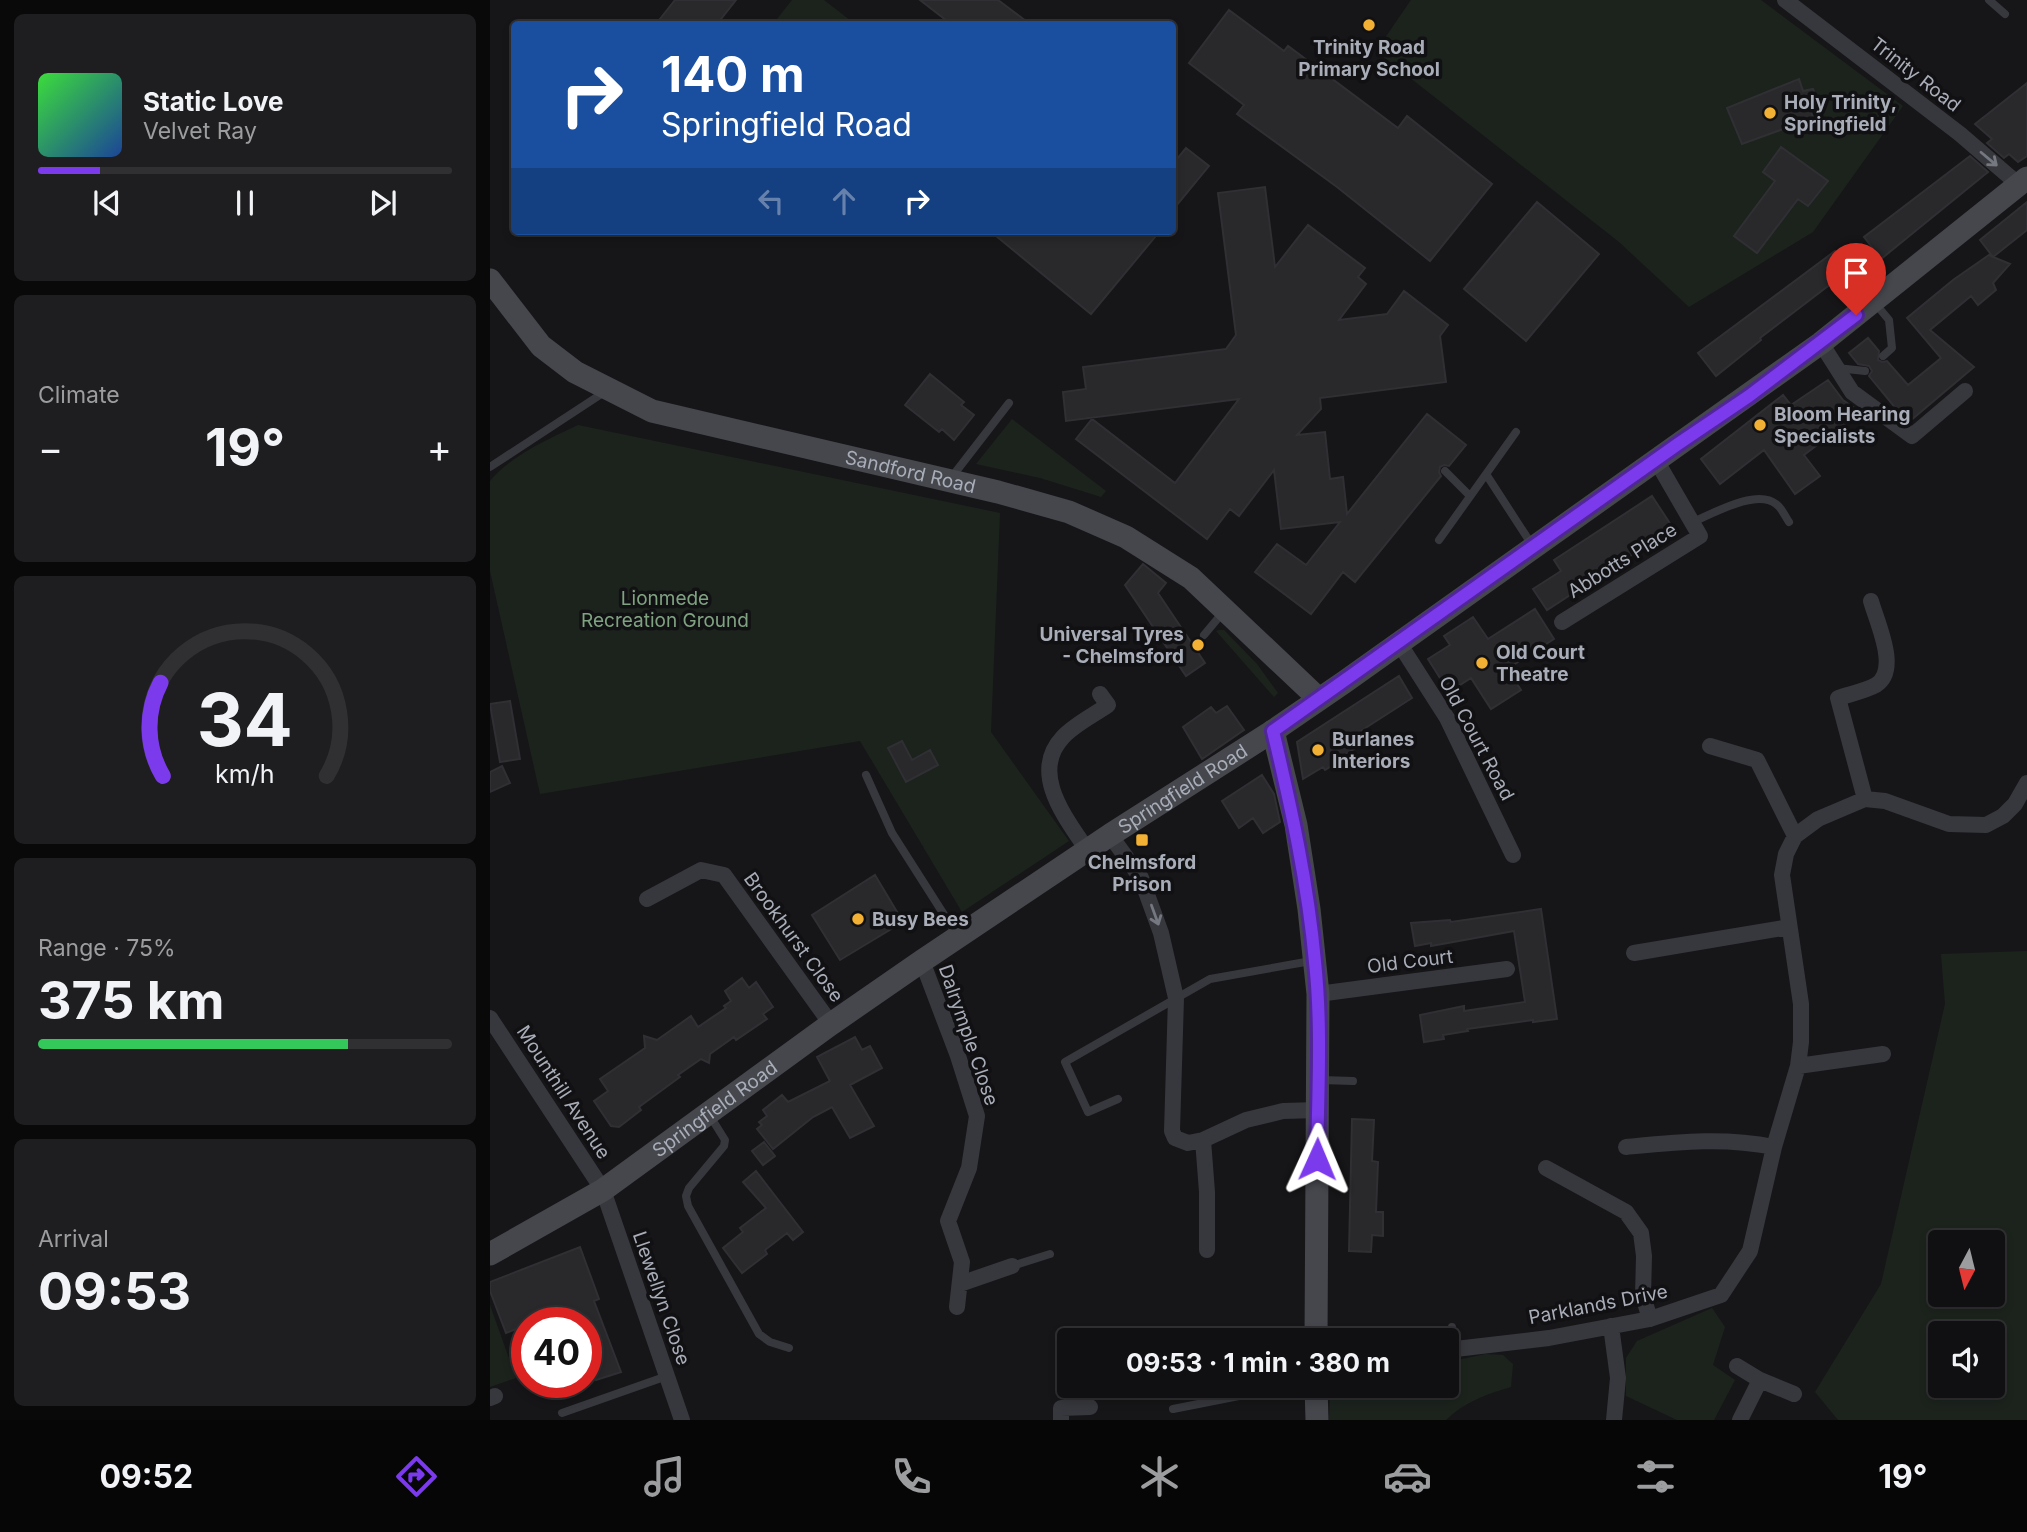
<!DOCTYPE html>
<meta charset="utf-8">
<style>
:root{--surface:#101012;--page:#1e1e20;--text:#f1f3f6;--muted:#9c9d9f;--line:#303032;--accent:#7c3aed}
body{margin:0;font-family:Inter,sans-serif;background:var(--page);color:var(--text);height:100vh;display:flex;flex-direction:column;font-size:26px;white-space:nowrap}
*{box-sizing:border-box;margin:0}
p{font-size:23px;color:var(--muted)}
.icon{flex:none;width:38px;height:38px;fill:none;stroke:currentColor;stroke-width:2;stroke-linecap:round;stroke-linejoin:round}
.map{position:relative;flex:1;overflow:hidden}
.panel{display:flex;flex-direction:column;gap:14px;padding:14px;background:#09090a;width:490px}
.panel>*{flex:none}
.banner{position:absolute;left:21px;top:21px;width:665px;height:214px;border-radius:7px;box-shadow:0 4px 10px #0003,0 0 0 2px var(--line);background:#1a4fa0;color:#fff;overflow:hidden}
.needle{width:46px;rotate:187deg}
.buttons{position:absolute;left:1438px;top:1230px;display:grid;gap:14px}
.buttons a{display:grid;place-items:center;width:77px;height:77px;border-radius:7px;background:var(--surface);box-shadow:0 4px 10px #0003,0 0 0 2px var(--line);font-size:35px}
.speed{position:absolute;left:21px;top:1307px;display:flex;gap:14px;font-size:35px;font-weight:700;text-align:center}
.speed>*{display:grid;place-content:center;width:91px;height:91px;border-radius:50%;background:var(--surface);box-shadow:0 4px 10px #0003,0 0 0 2px var(--line);line-height:1}
.speed .limit{border:10px solid #d22;background:#fff;color:#111}
.pin{position:absolute;display:grid;place-items:center;width:60px;height:60px;color:#fff;margin:-72px -30px;border-radius:50% 50% 50% 0;rotate:-45deg;box-shadow:0 0 7px #0007}
.pin .icon{rotate:45deg}
.me{position:absolute;width:77px;margin:-38px;rotate:1deg;stroke-linejoin:round;filter:drop-shadow(0 0 5px #0008)}
.turn{display:flex;align-items:center;gap:24px;height:147px;padding:0 35px;font-size:32px}
.turn .icon{width:91px;height:91px;stroke-width:2.5}
.turn b{display:block;font-size:49px;line-height:60px}
.lanes{display:flex;align-items:center;height:66px;padding:0 35px;background:#0003;justify-content:center;gap:35px;direction:ltr}
.lanes .off{opacity:.35}
.big{font-size:52px;font-weight:700;line-height:1.1}
.panel .card{flex:1;display:flex;flex-direction:column;justify-content:center;gap:10px;min-width:0;padding:0 24px;border-radius:10px;background:var(--page)}
.panel .dial{align-items:center;gap:0}
.dial svg{height:182px;overflow:visible;fill:none;stroke:var(--line);stroke-width:7;stroke-linecap:round;text-anchor:middle}
.dial text{fill:var(--text);stroke:none}
.song{display:flex;align-items:center;gap:21px}
.cover{width:84px;height:84px;border-radius:10px;background:linear-gradient(135deg,hsl(120 70% 55%),hsl(220 70% 35%))}
.played{height:7px;border-radius:4px;background:linear-gradient(90deg,var(--accent) 15%,var(--line) 15%)}
.keys{display:flex;justify-content:space-around;direction:ltr}
.heat{display:flex;justify-content:space-between;align-items:center;font-size:38px;direction:ltr}
.charge{height:10px;border-radius:5px;background:linear-gradient(90deg,#34c759 75%,var(--line) 0)}
.trip{position:absolute;left:567px;top:1328px;width:402px;height:70px;border-radius:7px;background:var(--surface);box-shadow:0 4px 10px #0003,0 0 0 2px var(--line);font-weight:700;line-height:70px;text-align:center}
.tab-bar{display:flex;height:112px;justify-content:space-around;align-items:center;background:#060607;color:var(--muted)}
.tab-bar .icon{width:49px;height:49px}
.tab-bar .selected{color:var(--accent)}
.tab-bar b{font-size:32px;color:var(--text)}
main{display:flex;flex:1;min-height:0}
.map>svg:first-child{display:block}
.green{fill:#1c231d;fill-rule:evenodd}
.building{fill:#29292c;stroke:#303034;stroke-width:2}
.lines{fill:none;stroke-linecap:round;stroke-linejoin:round}
.lane{stroke:#37383d;stroke-width:8}
.street{stroke:#37383d;stroke-width:16}
.secondary{stroke:#45474d;stroke-width:23}
.oneway{stroke:#757881}
.route-casing{stroke:#51269a;stroke-width:18}
.route{stroke:#7c3aed;stroke-width:12}
.poi-dot{fill:#f2b134;stroke:#111113;stroke-width:2.5}
.labels{text-anchor:middle;stroke-width:7;stroke-linejoin:round;paint-order:stroke}
.poi-label{font-size:19px;font-weight:bold;fill:#a8adb8;stroke:#111113;text-anchor:start}
.street-label{font-size:19px;fill:#a8adb8;stroke:#111113}
.park-label{font-size:19px;fill:#7fa381;stroke:#111113}
</style>
<main>
<section class="panel">
<div class="card">
<div class="song"><i class="cover"></i><div><b>Static Love</b><p>Velvet Ray</p></div></div>
<div class="played"></div>
<div class="keys"><svg class="icon" aria-label="previous" viewBox="0 0 24 24"><path d="M18 5L8 12l10 7zM5 5v14"/></svg><svg class="icon" aria-label="pause" viewBox="0 0 24 24"><path d="M8 5v14M16 5v14"/></svg><svg class="icon" aria-label="next" viewBox="0 0 24 24"><path d="M6 5l10 7-10 7zM19 5v14"/></svg></div>
</div>
<div class="card"><p>Climate</p>
<div class="heat"><a>−</a><b class="big">19°</b><a>+</a></div>
</div>
<div class="card dial"><svg viewBox="0 0 100 80">
<path d="M14 69A42 42 0 1 1 86 69"/>
<path d="M14 69A42 42 0 0 1 13 28" stroke="#7c3aed"/>
<text x="50" y="56" font-size="32" font-weight="700">34</text>
<text x="50" y="72" font-size="11">km/h</text>
</svg></div>
<div class="card"><p>Range · 75%</p><b class="big">375 km</b><div class="charge"></div></div>
<div class="card"><p>Arrival</p><b class="big">09:53</b></div>
</section>
<div class="map">
<svg width="1537" height="1420" viewBox="0 0 1537 1420">
<rect width="100%" height="100%" fill="#161618"/>
<!-- green -->
<path class="green" d="M302,0H334L365,24H283Z
M921,0H1271L1413,106L1323,232L1199,307L1129,242L886,51Z
M522,419L616,491L611,497L550,478L486,464Z
M88,425L510,513L501,732L579,841L472,912L370,741L50,794L0,571V481C23,454 57,440 88,425Z
M729,630H734L767,664L788,693L784,697L726,631Z
M1537,951V1420H1348L1325,1392L1391,1284L1455,1004L1451,954ZM1451,1242H1503V1295H1451ZM1451,1334H1503V1386H1451Z
M0,1305L26,1378L0,1387Z
M1222,1308L1235,1327L1223,1365L1245,1380L1224,1420H1187L1136,1396V1358L1147,1341Z
M996,1354L1013,1355L1023,1364L1021,1387C997,1394 974,1402 956,1420H839L840,1394L870,1398L901,1386H957V1362Z"/>
<!-- building -->
<path class="building" d="M185,0H246L227,24H166Z
M430,0H508L540,24H461Z
M739,10L794,51L798,46L908,128L917,116L1002,184L940,261L847,187L747,114L754,105L699,63Z
M1309,79L1313,91L1323,89L1328,102L1319,106L1323,118L1252,144L1237,108Z
M1537,83V156L1528,162L1519,154L1514,158L1497,143L1502,139L1485,124Z
M1291,147L1338,181L1318,206L1308,199L1267,253L1244,236L1285,181L1273,172Z
M696,148L719,166L682,211V165Z
M1480,156L1498,172L1391,259L1374,237Z
M775,187L785,267L818,225L875,268L868,277L876,284L849,320L897,314L914,291L958,325L950,336L956,382L830,398L831,409L807,435L835,432L840,479L853,477L857,514L937,414L976,445L959,466L954,465L950,467L949,472L951,476L865,582L853,572L821,614L765,572L787,544L816,565L850,522L791,529L784,470L749,516L740,509L717,539L586,439L602,419L685,483L749,399L576,421L573,392L596,389L593,367L736,349L746,335L728,193Z
M1047,202L1109,254L1036,341L974,289Z
M1537,202V230L1503,257L1520,264L1503,283L1506,290L1488,305L1481,296L1440,330L1484,367L1420,421L1412,416L1379,376L1382,371L1379,366L1368,364L1359,353L1378,338L1389,351L1388,360L1392,362L1397,361L1418,385L1451,358L1417,318L1463,280L1499,255L1503,257L1490,240Z
M500,231H670L601,314Z
M1345,251L1359,270L1270,338L1271,340L1226,376L1208,353Z
M440,374L474,402L471,405L484,415L464,440L452,429L449,432L415,405Z
M1338,380L1353,400L1367,410L1359,421L1314,455L1330,476L1305,494L1274,450L1230,484L1211,459L1293,395L1301,405Z
M1162,496L1183,528L1057,610L1043,589L1071,571L1064,560Z
M653,564L676,583L668,593L715,663L696,676L635,585Z
M1045,609L1064,639L1017,669L1031,690L1001,709L981,678L959,692L938,659L960,645L954,636L983,617L998,639Z
M909,676L922,698L863,736L870,745L852,757L853,759L835,770L833,767L813,779L807,742Z
M20,701L30,759L10,762L0,704Z
M737,706L754,730L712,759L693,727L721,707L726,713Z
M412,741L422,760L440,750L448,765L416,782L398,748Z
M12,766L20,783L0,792V772Z
M772,775L784,794L790,822L773,833L763,818L749,828L732,801Z
M385,875L413,922L350,960L322,915Z
M1051,909L1067,1019L1043,1022V1020L977,1029L978,1031L953,1035L954,1039L934,1042L930,1015L974,1006V1011L1035,1002L1024,931L941,946V943L925,946L921,923L960,920L961,922Z
M252,978L259,988L266,982L283,1007L273,1014L277,1019L246,1040L244,1037L220,1054L219,1063L211,1059L188,1075L190,1077L149,1107L151,1110L129,1127L121,1126L104,1101L118,1091L110,1079L155,1048L154,1036L167,1040L201,1016L208,1027L236,1008L234,1006L241,1001L235,991Z
M365,1037L372,1050L380,1046L392,1068L360,1085L384,1126L360,1138L342,1107L323,1117L283,1149L267,1129L272,1125L269,1122L277,1116L273,1110L292,1095L298,1102L340,1081L327,1057Z
M862,1119L884,1120L882,1161L888,1162L886,1212H893V1236L882,1235L881,1252L859,1251Z
M274,1142L285,1156L273,1165L262,1151Z
M266,1171L313,1232L303,1240L297,1233L275,1250L277,1254L252,1273L233,1248L253,1232L250,1228L276,1208L253,1182Z
M90,1247L109,1299L104,1301L131,1372L106,1380L96,1355V1323H84L79,1310L43,1323H37V1325L16,1333L0,1291V1282Z"/>
<g class="lines">
<!-- lane -->
<path class="lane" d="M1499,0L1515,14
M1384,302L1399,320L1402,348L1393,356
M1347,368L1375,371
M0,467L116,391
M955,471L980,496
M996,474L1042,545
M461,478L519,403
M1203,522C1222,514 1267,488 1286,504C1291,507 1295,516 1299,522
M949,540L1026,432
M714,635L734,611
M376,775L402,833L467,935
M831,1080L863,1081
M628,1099L598,1112L575,1062L720,979L821,961
M220,1116L235,1140L234,1146L199,1188L196,1196L198,1206L269,1334L280,1342L299,1348
M522,1266L560,1254
M962,1327L963,1349
M683,1409L754,1395L824,1394
M72,1413L177,1376"/>
<!-- street -->
<path class="street" d="M1295,0L1470,134L1528,184
M1331,343L1362,392L1422,436L1475,391
M1072,622L1210,536L1166,460
M909,643L957,718L1023,855
M1220,746L1267,760L1305,836
M1375,799L1348,698C1360,694 1375,691 1386,685C1410,670 1387,623 1381,601
M620,835L651,878L671,933L686,998L682,1131L685,1138L698,1143L713,1140L756,1120L793,1111L828,1110
M597,850C576,818 539,773 573,737C585,724 604,715 618,705L610,694
M157,899L211,870L234,875L341,1024
M1144,953L1299,927
M432,961L468,1056L487,1116L479,1168L458,1221L472,1262L467,1307
M828,994L1017,969
M0,1018L113,1190L192,1420
M1308,1066L1393,1054
M713,1140L717,1192V1250
M1136,1147C1188,1142 1233,1137 1284,1147
M1056,1168L1136,1212L1151,1233L1154,1256L1153,1296L1160,1319
M470,1284L522,1266
M1121,1326L1128,1378L1124,1420
M957,1350L1059,1338L1160,1319L1231,1295L1260,1251L1284,1147L1308,1066L1311,1042V1004L1292,875L1296,854L1305,836L1328,819L1375,799L1395,801L1459,824L1496,825L1513,816L1525,804L1537,783
M1247,1366L1270,1380L1304,1394
M0,1398L5,1396
M571,1420V1408L600,1407
M1250,1420L1270,1380"/>
<!-- secondary -->
<g class="secondary">
<path id="s1" d="M0,280L51,346L85,372L162,411L508,492L579,512L636,537L701,578L829,699"/>
<path d="M783,731L806,825L819,909L828,994L826,1340"/>
<path id="s2" d="M0,1254L113,1190L341,1024L432,961L620,835L783,731L853,683L1331,343L1537,178"/>
<path d="M826,1386L827,1420"/>
</g>
</g>
<!-- one-way arrows -->
<defs><path id="oneway-shaft" d="M-6 0H5M1.5-3L5.5 0L1.5 3" fill="none" stroke-width="1.6" stroke-linecap="round" stroke-linejoin="round" transform="scale(1.75)"/></defs>
<g class="oneway">
<use href="#oneway-shaft" transform="translate(1499 159) rotate(40)"/>
<use href="#oneway-shaft" transform="translate(665 915) rotate(70)"/>
</g>
<g class="lines">
<defs>
<path id="route" d="M827,1159C828,1094 832,1027 825,962C818,884 801,807 783,731L1188,444L1259,396L1366,315"/>
</defs>
<!-- route casing -->
<use href="#route" class="route-casing"/>
<!-- route -->
<use href="#route" class="route"/>
</g>
<!-- markers -->
<g class="poi-dot">
<circle cx="879" cy="25" r="7"/>
<circle cx="1280" cy="113" r="7"/>
<circle cx="1270" cy="425" r="7"/>
<circle cx="708" cy="645" r="7"/>
<circle cx="992" cy="663" r="7"/>
<circle cx="828" cy="750" r="7"/>
<rect x="645" y="833" width="14" height="14" rx="3.5"/>
<circle cx="368" cy="919" r="7"/>
</g>
<g class="labels">
<!-- poi labels -->
<g class="poi-label">
<text x="879" y="54" text-anchor="middle">Trinity Road<tspan x="879" dy="22">Primary School</tspan></text>
<text x="1294" y="109">Holy Trinity,<tspan x="1294" dy="22">Springfield</tspan></text>
<text x="1284" y="421">Bloom Hearing<tspan x="1284" dy="22">Specialists</tspan></text>
<text x="694" y="641" text-anchor="end">Universal Tyres<tspan x="694" dy="22">- Chelmsford</tspan></text>
<text x="1006" y="659">Old Court<tspan x="1006" dy="22">Theatre</tspan></text>
<text x="842" y="746">Burlanes<tspan x="842" dy="22">Interiors</tspan></text>
<text x="652" y="869" text-anchor="middle">Chelmsford<tspan x="652" dy="22">Prison</tspan></text>
<text x="382" y="926">Busy Bees</text>
</g>
<!-- street labels -->
<g class="street-label">
<text transform="translate(1426 74) rotate(38)" y="7">Trinity Road</text>
<text dy="7" stroke="none"><textPath href="#s1" startOffset="478">Sandford Road</textPath></text>
<text transform="translate(1132 560) rotate(-32)" y="7">Abbotts Place</text>
<text transform="translate(987 738) rotate(62)" y="7">Old Court Road</text>
<text dy="7" stroke="none"><textPath href="#s2" startOffset="835">Springfield Road</textPath></text>
<text transform="translate(304 937) rotate(54)" y="7">Brookhurst Close</text>
<text transform="translate(920 961) rotate(-7)" y="7">Old Court</text>
<text transform="translate(479 1035) rotate(71)" y="7">Dalrymple Close</text>
<text transform="translate(74 1092) rotate(57)" y="7">Mounthill Avenue</text>
<text dy="7" stroke="none"><textPath href="#s2" startOffset="268">Springfield Road</textPath></text>
<text transform="translate(172 1298) rotate(71)" y="7">Llewellyn Close</text>
<text transform="translate(1108 1304) rotate(-11)" y="7">Parklands Drive</text>
</g>
<!-- park labels -->
<g class="park-label">
<text x="175" y="605">Lionmede<tspan x="175" dy="22">Recreation Ground</tspan></text>
</g>
</g>
</svg>
<div class="buttons">
<a><svg class="needle" viewBox="-14 -14 28 28"><path d="M0-13l5 13h-10z" fill="#e53935"/><path d="M0 13l5-13h-10z" fill="#9c9d9f"/></svg></a>
<a><svg class="icon" aria-label="sound" viewBox="0 0 24 24"><path d="M4 9h4l5-4v14l-5-4H4zM17 9q2 3 0 6"/></svg></a>
</div>
<div class="speed"><div class="limit">40</div></div>
<div class="pin" style="left:1366px;top:315px;background:#d93025"><svg class="icon" aria-label="arrive" viewBox="0 0 24 24"><path d="M6 21V4h12l-3 4 3 4H6"/></svg></div>
<svg class="me" style="left:827px;top:1159px" viewBox="-20 -20 40 40"><path d="M0-17L14 15 0 8-14 15z" fill="#7c3aed" stroke="#fff" stroke-width="4"/></svg>
<div class="trip">09:53 · 1 min · 380 m</div>
<div class="banner">
<div class="turn"><svg class="icon" aria-label="right" viewBox="0 0 24 24"><path d="M7 20v-9h11M14 6l5 5-5 5"/></svg><div><b>140 m</b>Springfield Road</div></div>
<div class="lanes"><svg class="icon off" aria-label="left" viewBox="0 0 24 24"><path d="M17 20v-9H6M10 6l-5 5 5 5"/></svg><svg class="icon off" aria-label="ahead" viewBox="0 0 24 24"><path d="M12 20V5M6 11l6-6 6 6"/></svg><svg class="icon" aria-label="right" viewBox="0 0 24 24"><path d="M7 20v-9h11M14 6l5 5-5 5"/></svg></div>
</div>
</div>
</main>
<nav class="tab-bar">
<b>09:52</b>
<svg class="icon selected" aria-label="directions" viewBox="0 0 24 24"><path d="M12 3l9 9-9 9-9-9zM9 14v-3h6M13 9l2 2-2 2"/></svg>
<svg class="icon" aria-label="music" viewBox="0 0 24 24"><path d="M9 18V5l10-2v13"/><circle cx="6" cy="18" r="3"/><circle cx="16" cy="16" r="3"/></svg>
<svg class="icon" aria-label="phone" viewBox="0 0 24 24"><path d="M5 4h4l2 5-3 2q2 4 5 5l2-3 5 2v4C11 20 4 13 5 4z"/></svg>
<svg class="icon" aria-label="climate" viewBox="0 0 24 24"><path d="M12 3v18M4 7l16 10M4 17L20 7"/></svg>
<svg class="icon" aria-label="car" viewBox="0 0 24 24"><path d="M5 17H2v-5l4-1 3-4h7l3 4 3 1v5h-3M9 17h6M6 11h13"/><circle cx="7" cy="17" r="2"/><circle cx="17" cy="17" r="2"/></svg>
<svg class="icon" aria-label="filters" viewBox="0 0 24 24"><path d="M4 7h16M4 17h16"/><circle cx="9" cy="7" r="2"/><circle cx="15" cy="17" r="2"/></svg>
<b>19°</b>
</nav>
